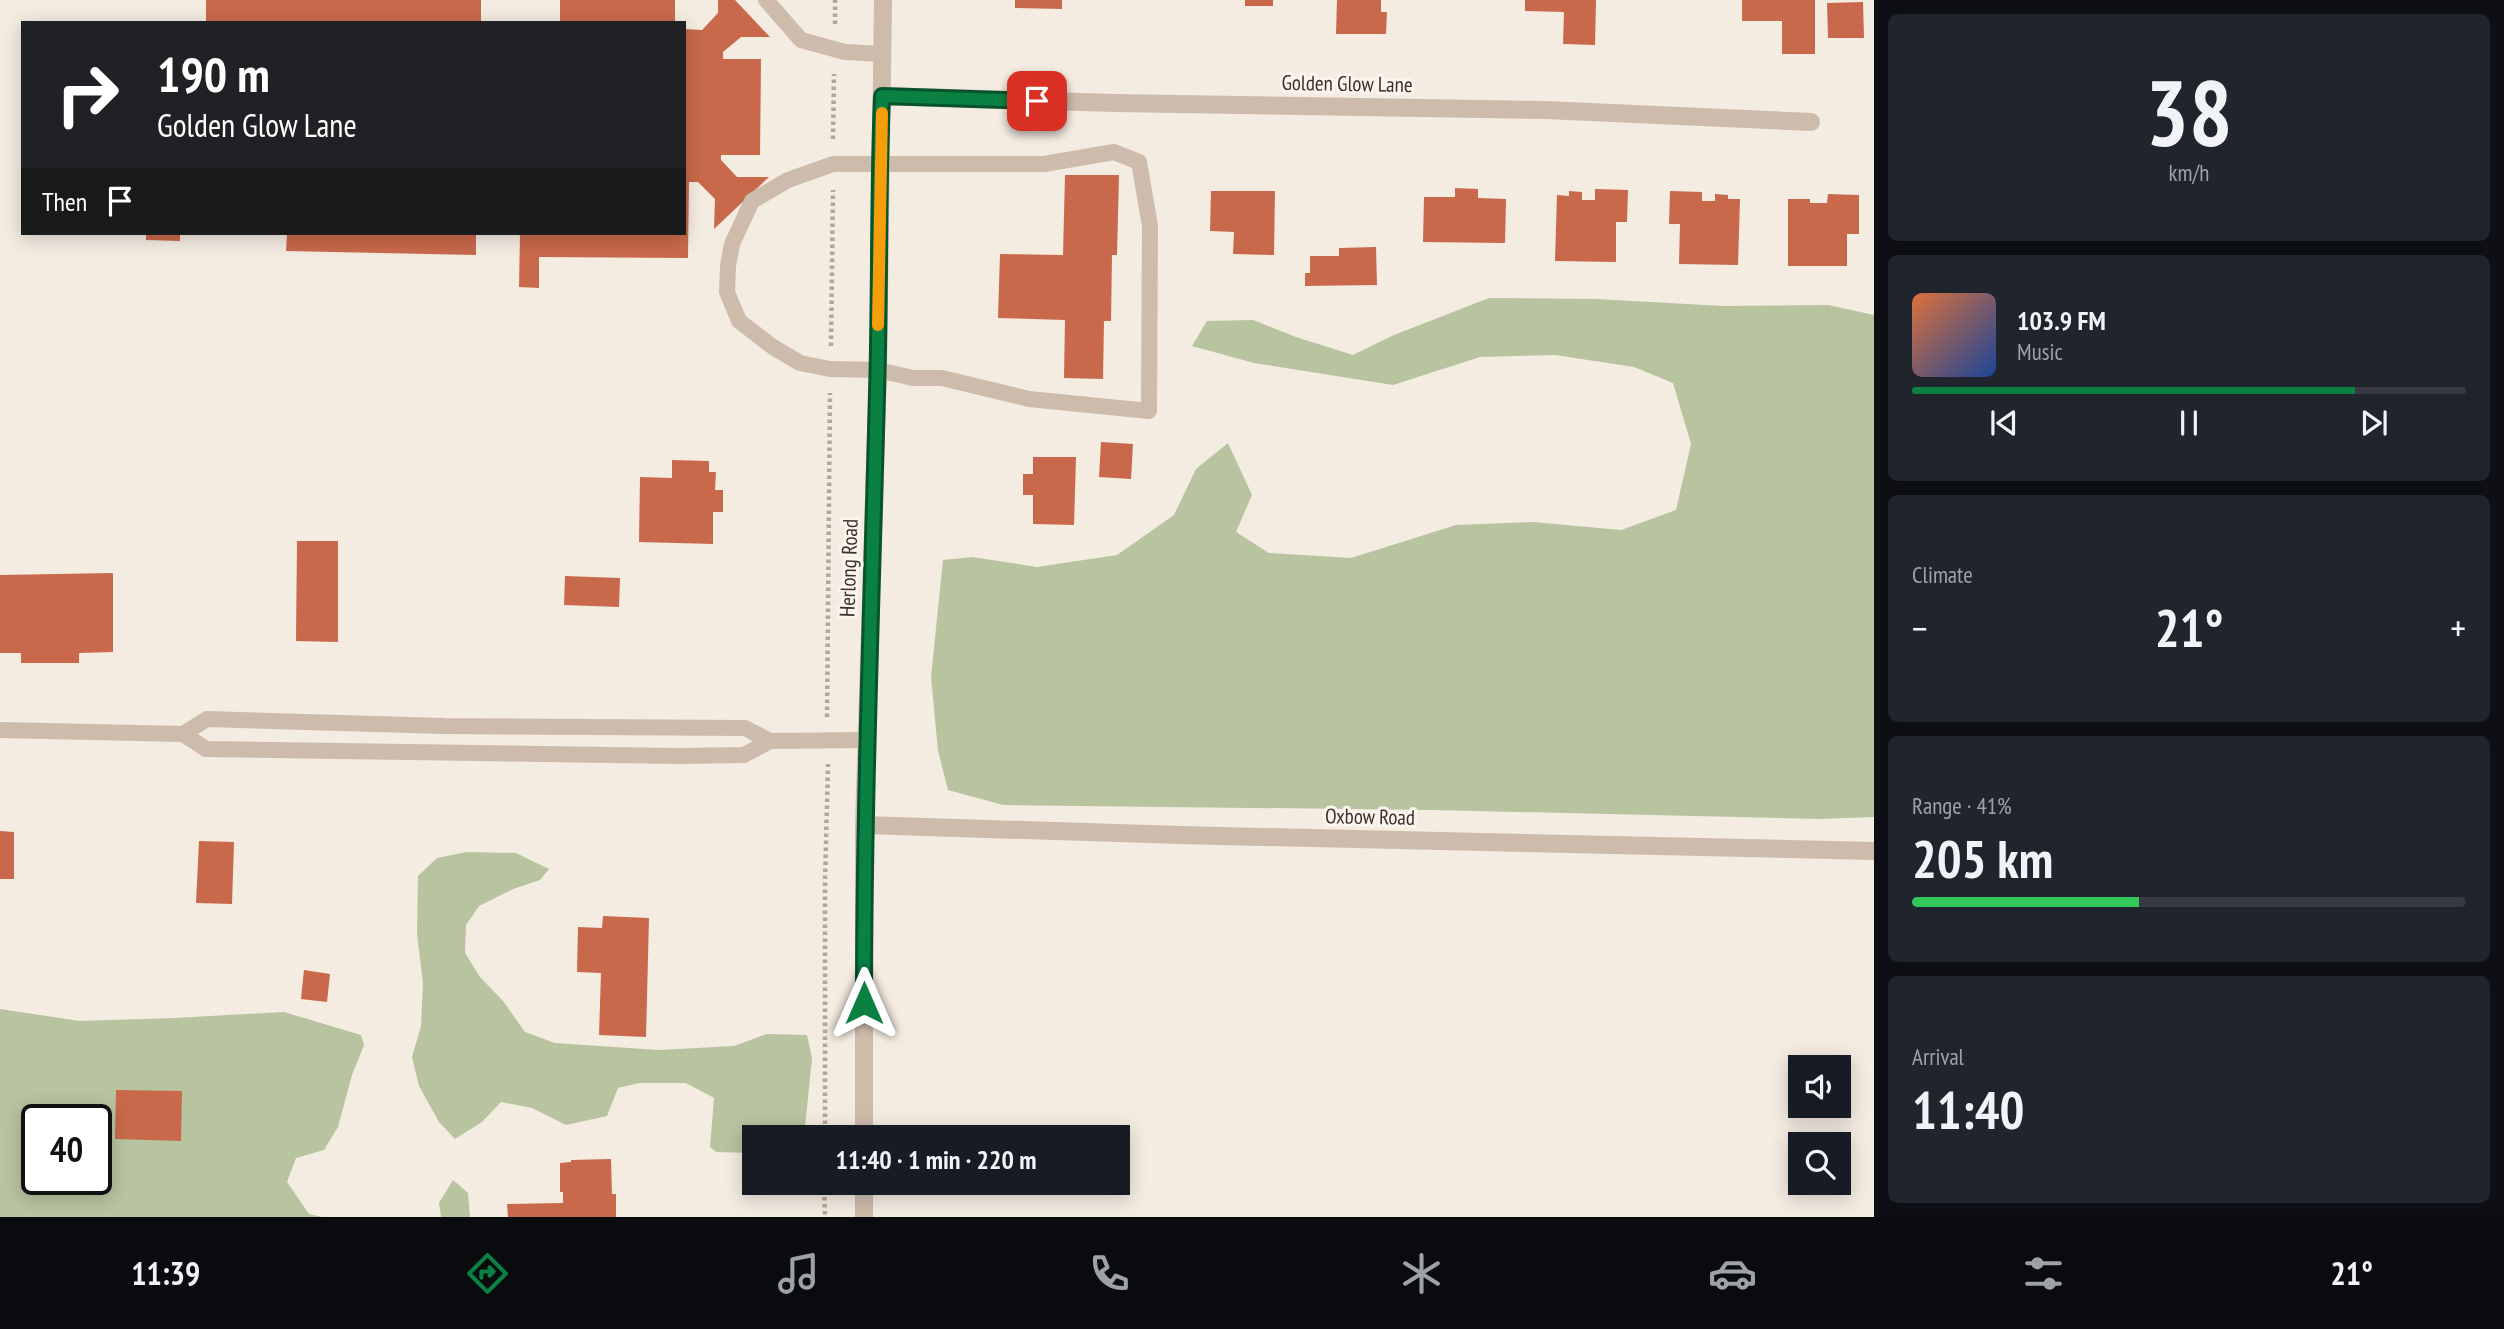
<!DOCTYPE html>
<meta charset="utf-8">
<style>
:root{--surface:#171b24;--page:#20242c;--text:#f1f3f6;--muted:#9ea1a6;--line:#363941;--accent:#0b8043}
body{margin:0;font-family:"PT Sans Narrow",sans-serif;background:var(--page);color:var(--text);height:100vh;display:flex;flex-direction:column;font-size:26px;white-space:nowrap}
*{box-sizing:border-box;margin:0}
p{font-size:23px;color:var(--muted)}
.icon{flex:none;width:38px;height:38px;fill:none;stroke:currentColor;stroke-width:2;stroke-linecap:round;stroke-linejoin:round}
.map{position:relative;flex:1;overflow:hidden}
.side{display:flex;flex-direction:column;gap:14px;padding:14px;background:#0d0f14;width:630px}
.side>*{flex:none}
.top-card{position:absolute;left:21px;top:21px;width:665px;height:214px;border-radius:0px;box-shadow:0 4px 18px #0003;background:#202124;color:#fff;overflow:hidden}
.buttons{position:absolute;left:1788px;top:1055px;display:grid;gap:14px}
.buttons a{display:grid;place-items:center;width:63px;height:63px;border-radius:0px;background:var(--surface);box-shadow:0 4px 18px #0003;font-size:35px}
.speed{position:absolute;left:21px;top:1104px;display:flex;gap:14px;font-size:35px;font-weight:700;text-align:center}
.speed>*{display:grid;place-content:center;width:91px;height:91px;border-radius:50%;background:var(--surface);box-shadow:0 4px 18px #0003;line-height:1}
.speed .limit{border:4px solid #111;border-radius:10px;background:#fff;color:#111}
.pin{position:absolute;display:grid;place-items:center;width:60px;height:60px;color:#fff;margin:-30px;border-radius:14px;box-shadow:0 4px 10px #0006}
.me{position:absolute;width:77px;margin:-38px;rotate:0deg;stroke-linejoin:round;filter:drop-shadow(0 0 5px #0008)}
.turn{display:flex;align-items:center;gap:24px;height:147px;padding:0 21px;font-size:32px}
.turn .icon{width:91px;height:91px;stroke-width:2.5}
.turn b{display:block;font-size:49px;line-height:60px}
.then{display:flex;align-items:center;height:66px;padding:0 21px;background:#0003;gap:14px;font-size:26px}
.big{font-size:52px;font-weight:700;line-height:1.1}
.side .tile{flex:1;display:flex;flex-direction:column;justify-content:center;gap:10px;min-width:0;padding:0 24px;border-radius:10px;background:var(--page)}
.side .dial{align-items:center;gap:0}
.dial b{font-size:91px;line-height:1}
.song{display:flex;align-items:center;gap:21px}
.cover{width:84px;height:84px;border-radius:10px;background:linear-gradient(135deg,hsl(20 70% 55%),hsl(220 70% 35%))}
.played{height:7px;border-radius:4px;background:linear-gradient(90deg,var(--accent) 80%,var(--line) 80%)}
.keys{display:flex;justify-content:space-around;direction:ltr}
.heat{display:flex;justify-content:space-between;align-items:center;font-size:38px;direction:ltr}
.charge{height:10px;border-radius:5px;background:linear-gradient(90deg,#34c759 41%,var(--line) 0)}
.trip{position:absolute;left:742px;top:1125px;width:388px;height:70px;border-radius:0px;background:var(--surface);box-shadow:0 4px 18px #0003;font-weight:700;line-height:70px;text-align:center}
.tabs{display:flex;height:112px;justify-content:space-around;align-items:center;background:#090b0e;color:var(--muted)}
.tabs .icon{width:49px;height:49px}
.tabs .selected{color:var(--accent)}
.tabs b{font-size:32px;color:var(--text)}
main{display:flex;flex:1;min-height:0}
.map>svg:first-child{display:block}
.green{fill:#b8c4a0;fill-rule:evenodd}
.building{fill:#c8694b}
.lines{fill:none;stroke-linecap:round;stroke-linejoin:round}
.path{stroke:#b9a596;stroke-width:4.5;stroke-dasharray:3.5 3.5;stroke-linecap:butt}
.service{stroke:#cdbbac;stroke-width:16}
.minor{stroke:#cdbbac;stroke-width:18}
.tertiary{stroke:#cdbbac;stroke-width:18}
.route-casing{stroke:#07532c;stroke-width:18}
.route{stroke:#0b8043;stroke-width:12}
.slow{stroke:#f59e0b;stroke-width:12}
.labels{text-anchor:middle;stroke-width:6;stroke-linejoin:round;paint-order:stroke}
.street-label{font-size:21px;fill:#3b302b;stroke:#fbf5ee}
</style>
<main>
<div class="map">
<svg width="1874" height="1217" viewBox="0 0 1874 1217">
<rect width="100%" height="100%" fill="#f4ebe1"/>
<!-- green -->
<path class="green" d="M1489,298L1596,299L1723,306L1828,305L1874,315V817L1819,819L1433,810L1003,805L948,790L938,751L931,677L943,560L972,557L1037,567L1117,555L1174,515L1196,469L1228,443L1252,495L1236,532L1269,553L1351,558L1456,525L1533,522L1621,530L1676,510L1691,444L1673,383L1634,367L1555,355L1480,357L1393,385L1254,363L1192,346L1207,321L1253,320L1296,337L1353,355L1394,335Z
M467,852L516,853L549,869L540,880L513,889L479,906L466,925L465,953L480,977L503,1001L525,1032L555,1043L659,1050L734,1046L767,1034L807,1035L812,1058L804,1137L754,1138V1153L716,1152L710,1147L714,1098L686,1083H639L618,1088L607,1116L566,1125L532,1108L501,1102L482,1122L455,1139L439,1122L419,1086L412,1057L421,1026L423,983L417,934L418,876L437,858Z
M0,1009L80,1021L174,1018L284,1012L361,1035L364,1045L352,1075L338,1127L324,1150L296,1158L287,1182L309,1214L322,1217H0ZM37,1120H96V1180H37Z
M453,1180L468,1193L470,1217H441L439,1203Z"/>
<!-- building -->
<path class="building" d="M206,0H481V23H206Z
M560,0H675V23H560Z
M718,0H735L770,37H741L723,52V59H761L760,155H721V160L737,177H769L714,229L715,199L698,182H689L688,258L539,257V288L519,287L520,233H684V29L702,30L718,13Z
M1015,0H1062V9L1015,8Z
M1245,0H1273V6H1245Z
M1337,0H1381V12H1387L1386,34H1336Z
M1525,0H1596L1595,45L1563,44L1564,12L1525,11Z
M1742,0H1815V54H1782V21H1742Z
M1863,2L1864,38H1828L1827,3Z
M1065,175H1119L1117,255H1112L1111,321H1104L1103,379L1064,378L1065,320L998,318L1000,254L1063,255Z
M1455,188L1478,189V198L1506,199L1505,243L1423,242L1424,197H1455Z
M1595,189L1628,190L1627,222H1616V262L1555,261L1557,195L1569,196V191L1582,192V200H1595Z
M1211,191H1275L1274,255L1233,254L1234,232L1210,231Z
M1670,191L1702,192V201H1715V194L1728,195V199H1740L1738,265L1679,264L1680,224H1669Z
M1828,194L1859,195V234H1847V266H1788V199H1810V203H1827Z
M146,233H180V241L146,240Z
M287,233H476V255L286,251Z
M1376,247L1377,285L1305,286V273H1310V256H1339V248Z
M1101,442L1133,444L1131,479L1099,477Z
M1033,457H1076L1074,525L1033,524V495H1023V474H1033Z
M672,460L709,461V472H716L715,490H723V512H713V544L639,542L640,477L672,478Z
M297,541H338V642L296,641Z
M113,573V652L79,653V663H21V653H0V575Z
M565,576L620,578L619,607L564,605Z
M0,831L14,832V879H0Z
M199,841L234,842L232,904L196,903Z
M603,916L649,918L646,1037L599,1035L601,973L577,972L578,927L602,928Z
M304,970L330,974L327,1002L301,999Z
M116,1090L182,1091L181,1141L115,1139Z
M611,1159L612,1194H616V1217H508L507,1204L563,1203V1192H560V1163L571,1162V1160Z"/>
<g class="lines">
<!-- path -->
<path class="path" d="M835,24V0
M833,139L834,74
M831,346L833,190
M827,717L830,393
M825,1138V882L828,764
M824,1183L825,1217"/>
<!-- service -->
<path class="service" d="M766,0L801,40L845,52L882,54
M1114,152L1139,162L1150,226L1149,411L1029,399L942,378H913L878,370L830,369L800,363L773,347L739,321L727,292L728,266L732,244L752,201L788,180L833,164H1044Z
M0,730L183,734L206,749L679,756L744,755L770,741
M183,734L207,719L444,726L745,728L770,741L867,740"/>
<!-- minor -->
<path class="minor" d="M882,96L1115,103L1545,110L1811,122
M864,825L1179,835L1874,851"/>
<!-- tertiary -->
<path class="tertiary" d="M864,1138V825L878,370L883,0
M864,1183V1217"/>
</g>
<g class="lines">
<defs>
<path id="route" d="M864,1003C864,799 872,596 877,393C880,294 878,195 882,96L1037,101"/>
</defs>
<!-- route casing -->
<use href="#route" class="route-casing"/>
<!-- route -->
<use href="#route" class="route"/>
<!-- slow -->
<path class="slow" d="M878,325L882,113"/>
</g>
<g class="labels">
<!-- street labels -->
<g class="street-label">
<text transform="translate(1347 84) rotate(1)" y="7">Golden Glow Lane</text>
<text transform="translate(849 568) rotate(-88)" y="7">Herlong Road</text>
<text transform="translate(1370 817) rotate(1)" y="7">Oxbow Road</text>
</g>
</g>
</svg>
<div class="buttons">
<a><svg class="icon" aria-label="sound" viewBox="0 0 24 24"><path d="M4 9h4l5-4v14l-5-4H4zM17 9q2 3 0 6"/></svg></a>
<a><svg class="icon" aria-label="search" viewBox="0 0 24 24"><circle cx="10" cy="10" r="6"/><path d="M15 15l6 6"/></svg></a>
</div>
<div class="speed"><div class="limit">40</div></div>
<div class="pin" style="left:1037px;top:101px;background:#d93025"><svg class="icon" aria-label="arrive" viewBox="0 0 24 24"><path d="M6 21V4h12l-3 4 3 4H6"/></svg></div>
<svg class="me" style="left:864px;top:1003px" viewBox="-20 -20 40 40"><path d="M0-17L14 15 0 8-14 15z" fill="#0b8043" stroke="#fff" stroke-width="4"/></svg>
<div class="trip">11:40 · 1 min · 220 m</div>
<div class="top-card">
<div class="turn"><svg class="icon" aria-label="right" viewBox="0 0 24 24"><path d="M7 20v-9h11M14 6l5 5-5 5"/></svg><div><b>190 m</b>Golden Glow Lane</div></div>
<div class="then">Then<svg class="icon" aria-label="arrive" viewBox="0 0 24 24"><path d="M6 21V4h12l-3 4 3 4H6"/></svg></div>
</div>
</div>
<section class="side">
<div class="tile dial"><b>38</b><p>km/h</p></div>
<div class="tile">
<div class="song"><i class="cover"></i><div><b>103.9 FM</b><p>Music</p></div></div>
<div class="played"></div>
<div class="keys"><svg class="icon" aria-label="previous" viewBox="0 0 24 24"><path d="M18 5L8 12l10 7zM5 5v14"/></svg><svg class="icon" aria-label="pause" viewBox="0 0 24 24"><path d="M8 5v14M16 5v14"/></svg><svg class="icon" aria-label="next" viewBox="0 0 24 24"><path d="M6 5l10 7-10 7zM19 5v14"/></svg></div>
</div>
<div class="tile"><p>Climate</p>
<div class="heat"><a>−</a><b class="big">21°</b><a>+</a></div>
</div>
<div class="tile"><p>Range · 41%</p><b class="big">205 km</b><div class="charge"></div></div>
<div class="tile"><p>Arrival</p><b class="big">11:40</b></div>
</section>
</main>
<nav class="tabs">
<b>11:39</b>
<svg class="icon selected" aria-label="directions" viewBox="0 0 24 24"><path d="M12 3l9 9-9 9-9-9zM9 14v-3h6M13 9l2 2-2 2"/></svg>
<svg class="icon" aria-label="music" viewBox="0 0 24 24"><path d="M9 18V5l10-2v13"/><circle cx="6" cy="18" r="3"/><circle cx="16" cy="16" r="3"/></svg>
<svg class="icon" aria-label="phone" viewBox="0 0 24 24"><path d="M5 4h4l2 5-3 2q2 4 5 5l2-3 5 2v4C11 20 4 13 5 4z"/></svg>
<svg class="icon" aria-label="climate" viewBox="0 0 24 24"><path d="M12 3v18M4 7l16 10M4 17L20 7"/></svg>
<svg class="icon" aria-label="car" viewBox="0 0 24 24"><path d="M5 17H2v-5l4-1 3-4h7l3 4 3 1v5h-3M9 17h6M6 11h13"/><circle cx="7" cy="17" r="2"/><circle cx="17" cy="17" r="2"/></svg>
<svg class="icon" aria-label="filters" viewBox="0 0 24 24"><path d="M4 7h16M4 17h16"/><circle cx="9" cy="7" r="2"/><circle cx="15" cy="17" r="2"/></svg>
<b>21°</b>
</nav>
